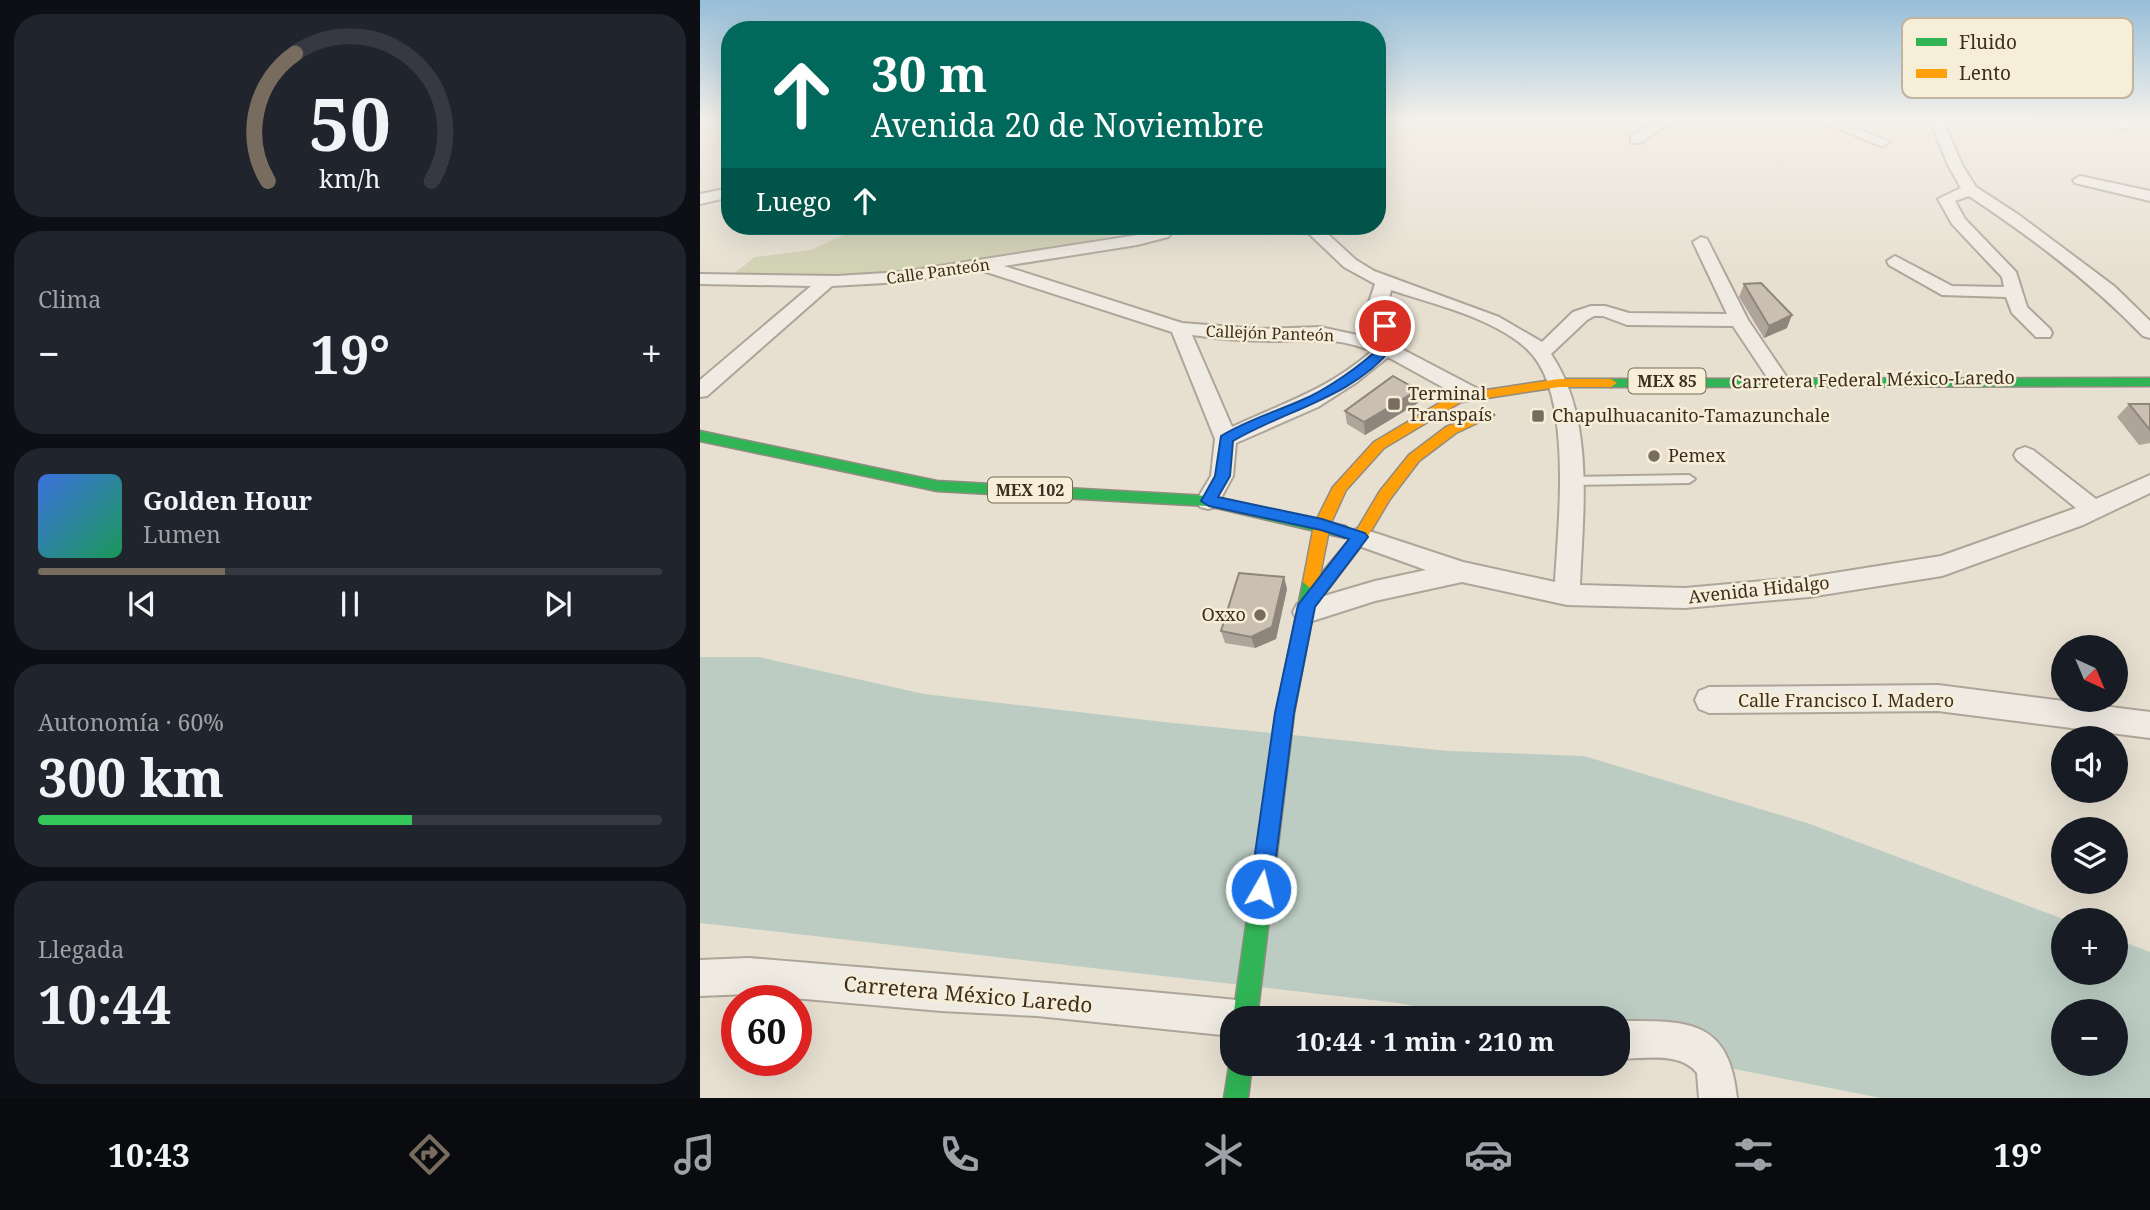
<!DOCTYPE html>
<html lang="es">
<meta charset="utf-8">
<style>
:root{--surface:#171b24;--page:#20242c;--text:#f1f3f6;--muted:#9ea1a6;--line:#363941;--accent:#786c5e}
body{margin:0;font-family:"Noto Serif",serif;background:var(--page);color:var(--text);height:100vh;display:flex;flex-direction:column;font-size:26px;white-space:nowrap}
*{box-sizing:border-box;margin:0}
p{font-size:23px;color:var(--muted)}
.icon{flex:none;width:38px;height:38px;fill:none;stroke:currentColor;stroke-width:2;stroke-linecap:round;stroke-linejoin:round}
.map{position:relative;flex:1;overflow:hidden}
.side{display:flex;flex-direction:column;gap:14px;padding:14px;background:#0d0f14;width:700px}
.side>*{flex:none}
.top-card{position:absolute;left:21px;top:21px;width:665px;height:214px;border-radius:28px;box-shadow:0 7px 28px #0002;background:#00695c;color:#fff;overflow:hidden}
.needle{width:46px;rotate:136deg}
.controls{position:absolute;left:1351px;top:635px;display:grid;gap:14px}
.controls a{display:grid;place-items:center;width:77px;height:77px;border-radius:50%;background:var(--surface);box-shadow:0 7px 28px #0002;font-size:35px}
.speed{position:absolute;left:21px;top:985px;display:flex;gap:14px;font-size:35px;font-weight:700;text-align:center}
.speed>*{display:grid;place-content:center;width:91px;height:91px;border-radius:50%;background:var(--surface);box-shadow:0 7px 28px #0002;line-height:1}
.speed .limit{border:10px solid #d22;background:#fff;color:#111}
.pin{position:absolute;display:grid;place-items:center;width:60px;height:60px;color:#fff;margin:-30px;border:4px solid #fff;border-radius:50%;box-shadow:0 2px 7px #0007}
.me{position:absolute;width:77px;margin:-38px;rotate:8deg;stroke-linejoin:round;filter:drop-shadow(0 0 5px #0008)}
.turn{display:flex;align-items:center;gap:24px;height:147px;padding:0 35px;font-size:32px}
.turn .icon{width:91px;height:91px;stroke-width:2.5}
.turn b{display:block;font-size:49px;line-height:60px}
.then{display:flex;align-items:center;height:66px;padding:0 35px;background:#0003;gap:14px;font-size:26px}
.big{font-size:52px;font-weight:700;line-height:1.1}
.side .widget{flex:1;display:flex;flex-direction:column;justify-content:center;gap:10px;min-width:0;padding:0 24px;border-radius:28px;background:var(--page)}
.side .dial{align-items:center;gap:0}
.dial svg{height:182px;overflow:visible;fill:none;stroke:var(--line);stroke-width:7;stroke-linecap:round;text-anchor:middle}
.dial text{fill:var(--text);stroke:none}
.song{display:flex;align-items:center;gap:21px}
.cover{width:84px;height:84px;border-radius:10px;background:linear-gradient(135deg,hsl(220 70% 55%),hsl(150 70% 35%))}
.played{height:7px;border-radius:4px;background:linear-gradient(90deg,var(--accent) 30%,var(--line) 30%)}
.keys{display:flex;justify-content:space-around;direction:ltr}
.heat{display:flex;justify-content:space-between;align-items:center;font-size:38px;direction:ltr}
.charge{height:10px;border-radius:5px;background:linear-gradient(90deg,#34c759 60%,var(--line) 0)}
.trip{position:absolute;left:520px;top:1006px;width:410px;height:70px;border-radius:28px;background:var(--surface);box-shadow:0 7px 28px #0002;font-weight:700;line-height:70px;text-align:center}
.tab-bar{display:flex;height:112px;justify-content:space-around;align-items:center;background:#090b0e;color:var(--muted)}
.tab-bar .icon{width:49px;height:49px}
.tab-bar .current{color:var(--accent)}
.tab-bar b{font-size:32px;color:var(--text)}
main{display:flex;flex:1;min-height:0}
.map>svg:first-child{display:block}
.cemetery{fill:#d1d1b3}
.water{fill:#bcccc2;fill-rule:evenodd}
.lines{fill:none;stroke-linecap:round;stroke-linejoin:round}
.lane-casing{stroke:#ada599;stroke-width:4}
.street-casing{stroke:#ada599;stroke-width:4}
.fast-casing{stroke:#928b80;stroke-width:3}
.slow-casing{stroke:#928b80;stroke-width:3}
.lane{fill:#efebe3;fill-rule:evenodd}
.street{fill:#efebe3;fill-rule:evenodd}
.fast{fill:#30b455;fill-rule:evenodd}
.slow{fill:#ff9f0a;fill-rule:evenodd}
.wall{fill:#afa499}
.shaded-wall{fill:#8e867d}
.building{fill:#cbbfb2;stroke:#8e867d;stroke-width:2}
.route{fill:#1a73e8;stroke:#114b97;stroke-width:2}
.poi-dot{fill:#786c5e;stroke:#f7eed8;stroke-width:2.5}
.labels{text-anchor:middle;stroke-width:5;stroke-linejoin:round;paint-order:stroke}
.far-street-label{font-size:16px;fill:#3d2e20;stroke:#f7eed8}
.shield{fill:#f7eed8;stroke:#756857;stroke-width:2}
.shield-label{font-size:16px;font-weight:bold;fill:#3d2e20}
.street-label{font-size:18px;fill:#3d2e20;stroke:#f7eed8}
.poi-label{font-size:18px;fill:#3d2e20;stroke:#f7eed8;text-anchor:start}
.near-street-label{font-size:21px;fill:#3d2e20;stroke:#f7eed8}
.key{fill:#f7eed8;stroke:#bfb4a1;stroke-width:2}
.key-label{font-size:19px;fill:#3d2e20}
</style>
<main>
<section class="side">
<div class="widget dial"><svg viewBox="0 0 100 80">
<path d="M14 69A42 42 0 1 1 86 69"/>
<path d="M14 69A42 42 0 0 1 26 13" stroke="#786c5e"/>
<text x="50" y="56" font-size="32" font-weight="700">50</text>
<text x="50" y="72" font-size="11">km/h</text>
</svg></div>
<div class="widget"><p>Clima</p>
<div class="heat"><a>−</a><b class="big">19°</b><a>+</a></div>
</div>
<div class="widget">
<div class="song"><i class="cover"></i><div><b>Golden Hour</b><p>Lumen</p></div></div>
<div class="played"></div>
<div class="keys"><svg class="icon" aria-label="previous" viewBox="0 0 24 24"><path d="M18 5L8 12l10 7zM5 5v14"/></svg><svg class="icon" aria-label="pause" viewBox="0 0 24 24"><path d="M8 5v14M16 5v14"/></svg><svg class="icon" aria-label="next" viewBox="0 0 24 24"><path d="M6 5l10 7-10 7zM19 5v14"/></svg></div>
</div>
<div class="widget"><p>Autonomía · 60%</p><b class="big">300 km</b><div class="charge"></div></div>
<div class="widget"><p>Llegada</p><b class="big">10:44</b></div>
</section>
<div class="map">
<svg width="1450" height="1098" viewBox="0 0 1450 1098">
<rect width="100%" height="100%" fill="#e7e0d1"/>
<!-- cemetery -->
<path class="cemetery" d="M163,226H459L235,273L23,282L55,257L111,250Z"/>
<!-- water -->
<path class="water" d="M0,657H59L224,694L464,722L748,751L884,756L1110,824L1366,920H1363V973H1416V939L1450,952V1098H1181L917,1046V1018H775L698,1003L0,923ZM1363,1012H1416V1064H1363Z"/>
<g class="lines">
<defs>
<path id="lane" d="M989,475L995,479L989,483L871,485L865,481L871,477Z"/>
<path id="street" d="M957,120H973L941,143H931V137Z
M1118,120H1136L1190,142L1183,146L1178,145Z
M1230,120H1243L1262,165L1276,187L1319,215L1414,286L1450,321V338L1443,336C1391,282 1331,237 1269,196L1255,201L1265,219L1316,272L1327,307L1350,329L1352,333L1350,337H1336L1312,313L1306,297L1242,295L1189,265L1187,261L1195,256L1252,286L1304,287L1302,277L1252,224L1238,199L1261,188L1248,165Z
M1416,120H1428L1430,125L1428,128H1418Z
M1380,176L1450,191V201L1375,183L1373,180Z
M30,188V197L0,204V194Z
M462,226H479L468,237L437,245L304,266L482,323L560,329L620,327L676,339V328L667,318V308L675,284L644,267L601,226H619L656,260L674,271L799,317L842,342L873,312L891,306H905L929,313L1027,314L993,242L1001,237L1007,239L1048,320L1090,382L1087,386H1073L1033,326L927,325L903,316H894L887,320L851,354C895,419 883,510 880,585L985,588L1109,577L1241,556L1376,508L1317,460L1314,455L1317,450L1325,447L1333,450L1396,499L1450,475V493L1383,525L1242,576L1109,597L985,608L867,605L762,582L675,601L606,623L597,620L593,612L597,604L675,581L726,570L651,543L648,537L651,531L660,528L763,562L855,582C858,523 874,392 827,349C794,318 733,304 691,290L685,316L694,326L696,346L780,390L783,395L780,400H766L688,357L657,382L618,407L536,443L533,476L516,507L508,509L500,507L496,501L511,476L515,439L472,332L280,270L202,282L132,286L7,396L0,397V380L111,286L0,284V274L137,276L202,272L437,235L456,230ZM492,335C520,339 547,341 575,341C614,341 634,336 672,351C626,391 585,402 532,427Z
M1238,685L1450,712V738L1238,711L1009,713L999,709L995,700L999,691L1009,687Z
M49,958C212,972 374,984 537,1000L550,1005L555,1018H532V1036L337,1016L241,1011L49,994L0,996V960Z
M917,1021C985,1021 1029,1017 1037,1098H999L997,1073C980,1051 942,1059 917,1059Z"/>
<path id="fast" d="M1450,378V386L911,387L905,383L911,379Z
M0,431L237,481L508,496L645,526L653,532L645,538L508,506L237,491L0,441Z
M611,576L617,577L619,582L594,713L557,1018H533L576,713L603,582L605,577Z
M531,1055L532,1064H552L548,1098H524Z"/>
<path id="slow" d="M859,379H911L917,383L911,387H859L761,402L684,448L646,490L630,525L620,575L655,533L680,491L709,455L746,427L787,411L794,415L756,433L719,461L690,499L665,541L616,605H604L602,600L610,588L603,582L614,525L633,487L674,442L753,395Z"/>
</defs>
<!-- lane casing -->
<use href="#lane" class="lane-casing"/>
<!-- street casing -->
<use href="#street" class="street-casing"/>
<!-- fast casing -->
<use href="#fast" class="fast-casing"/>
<!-- slow casing -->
<use href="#slow" class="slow-casing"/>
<!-- lane -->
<use href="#lane" class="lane"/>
<!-- street -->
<use href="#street" class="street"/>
<!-- fast -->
<use href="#fast" class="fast"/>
<!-- slow -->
<use href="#slow" class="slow"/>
</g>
<!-- wall -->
<path class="wall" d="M1044,284L1087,328L1064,338L1039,297Z
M718,403L665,435L647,424L645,411Z
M1429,404H1450V443L1439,445L1417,417Z
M584,577L587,589L576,639L555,648L525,643L521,631Z"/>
<!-- shaded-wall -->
<path class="shaded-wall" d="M1092,315L1087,328L1064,338L1069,326Z
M718,390V403L665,435L664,422Z
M584,577L587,589L576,639L555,648L551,637Z"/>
<!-- building -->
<path class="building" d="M1061,283L1092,315L1069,326L1044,284Z
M693,376L718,390L664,422L645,411Z
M1429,404H1450V430Z
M539,573L584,577L572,627L551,637L521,631Z"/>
<!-- sky -->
<linearGradient id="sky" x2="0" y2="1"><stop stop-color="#96bed9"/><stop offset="0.44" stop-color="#f4f1ea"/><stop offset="1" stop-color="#f4f1ea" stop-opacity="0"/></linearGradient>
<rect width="1450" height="273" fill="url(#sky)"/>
<!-- route -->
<path class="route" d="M685,322L691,326L692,348C654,397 583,411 533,441L530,476L518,497L622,519L665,533L668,537L615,607L594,713L572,889L569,897L561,900L553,897L550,889L575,713L598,605L649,539L621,530L509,506L501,501L515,476L521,436C547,420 575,412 602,400C626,390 662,365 680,347L679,326Z"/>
<!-- markers -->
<g class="poi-dot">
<rect x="687" y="397" width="14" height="14" rx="3.5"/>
<rect x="831" y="409" width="14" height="14" rx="3.5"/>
<circle cx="954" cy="456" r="7"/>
<circle cx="560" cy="615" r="7"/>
</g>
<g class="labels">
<!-- far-street labels -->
<g class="far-street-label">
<text transform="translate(238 271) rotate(-8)" y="6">Calle Panteón</text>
<text transform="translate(570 333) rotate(2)" y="6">Callejón Panteón</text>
</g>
<!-- shield labels -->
<g class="shield">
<rect x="928.5" y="368.5" width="77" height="25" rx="5"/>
<rect x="288" y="477.5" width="84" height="25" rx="5"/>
</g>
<g class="shield-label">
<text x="967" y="387">MEX 85</text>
<text x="330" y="496">MEX 102</text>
</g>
<!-- street labels -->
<g class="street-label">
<text transform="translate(1173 380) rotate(-1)" y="6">Carretera Federal México-Laredo</text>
<text transform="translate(1059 590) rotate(-6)" y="6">Avenida Hidalgo</text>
<text x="1146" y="707">Calle Francisco I. Madero</text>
</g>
<!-- poi labels -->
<g class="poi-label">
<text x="708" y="400">Terminal<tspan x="708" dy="21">Transpaís</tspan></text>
<text x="852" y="422">Chapulhuacanito-Tamazunchale</text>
<text x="968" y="462">Pemex</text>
<text x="546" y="621" text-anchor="end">Oxxo</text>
</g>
<!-- near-street labels -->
<g class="near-street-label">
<text transform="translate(268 995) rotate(5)" y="7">Carretera México Laredo</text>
</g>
</g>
<!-- legend -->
<rect x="1202" y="18" width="231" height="80" rx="10" class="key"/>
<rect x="1216" y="38" width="31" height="8" fill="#30b455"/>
<rect x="1216" y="69" width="31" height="9" fill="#ff9f0a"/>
<g class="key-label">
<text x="1259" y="49">Fluido</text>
<text x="1259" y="80">Lento</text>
</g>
</svg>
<div class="controls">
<a><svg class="needle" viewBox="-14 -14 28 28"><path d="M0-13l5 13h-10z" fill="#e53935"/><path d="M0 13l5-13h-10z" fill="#9ea1a6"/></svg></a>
<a><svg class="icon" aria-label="sound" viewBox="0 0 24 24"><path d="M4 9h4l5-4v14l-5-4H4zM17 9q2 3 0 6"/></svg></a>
<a><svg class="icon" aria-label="layers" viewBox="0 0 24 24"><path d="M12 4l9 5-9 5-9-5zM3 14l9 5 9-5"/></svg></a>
<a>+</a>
<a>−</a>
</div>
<div class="speed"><div class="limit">60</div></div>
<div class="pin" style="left:685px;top:326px;background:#d93025"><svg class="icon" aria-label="arrive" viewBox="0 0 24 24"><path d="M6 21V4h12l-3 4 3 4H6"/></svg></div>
<svg class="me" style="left:561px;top:889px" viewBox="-20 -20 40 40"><circle r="17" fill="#1a73e8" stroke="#fff" stroke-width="3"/><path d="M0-11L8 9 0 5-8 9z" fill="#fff"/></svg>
<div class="trip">10:44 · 1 min · 210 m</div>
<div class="top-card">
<div class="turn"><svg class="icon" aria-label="ahead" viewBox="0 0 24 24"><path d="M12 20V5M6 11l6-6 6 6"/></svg><div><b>30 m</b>Avenida 20 de Noviembre</div></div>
<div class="then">Luego<svg class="icon" aria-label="ahead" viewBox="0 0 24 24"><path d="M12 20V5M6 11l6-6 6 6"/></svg></div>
</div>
</div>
</main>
<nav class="tab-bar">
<b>10:43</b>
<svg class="icon current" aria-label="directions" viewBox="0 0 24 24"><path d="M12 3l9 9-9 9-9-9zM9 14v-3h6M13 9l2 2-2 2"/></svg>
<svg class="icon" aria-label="music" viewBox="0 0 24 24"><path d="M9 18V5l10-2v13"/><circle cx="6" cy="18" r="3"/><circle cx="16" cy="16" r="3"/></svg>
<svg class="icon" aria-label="phone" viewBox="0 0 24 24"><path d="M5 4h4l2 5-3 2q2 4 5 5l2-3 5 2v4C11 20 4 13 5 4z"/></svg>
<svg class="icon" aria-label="climate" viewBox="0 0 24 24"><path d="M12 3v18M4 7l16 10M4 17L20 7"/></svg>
<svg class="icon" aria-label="car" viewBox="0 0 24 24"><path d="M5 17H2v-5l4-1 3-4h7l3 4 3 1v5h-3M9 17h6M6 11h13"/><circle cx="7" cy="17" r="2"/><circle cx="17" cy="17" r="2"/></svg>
<svg class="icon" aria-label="filters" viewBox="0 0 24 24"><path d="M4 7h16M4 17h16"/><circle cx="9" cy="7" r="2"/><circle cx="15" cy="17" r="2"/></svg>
<b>19°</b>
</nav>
